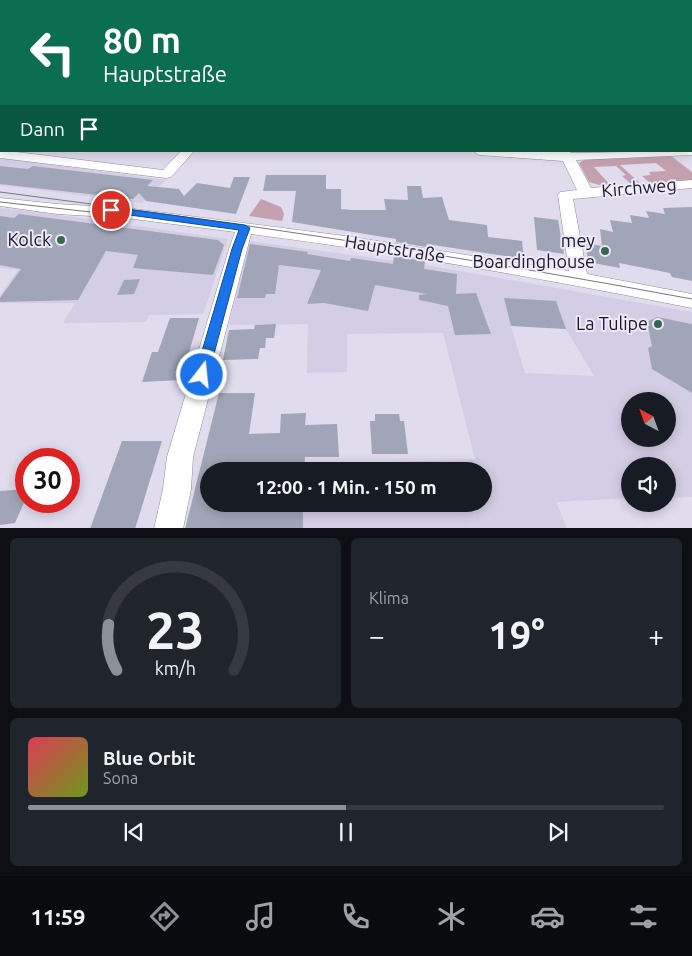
<!DOCTYPE html>
<html lang="de">
<meta charset="utf-8">
<style>
:root{--surface:#171b24;--page:#20242c;--text:#f1f3f6;--muted:#9ea1a6;--line:#363941;--accent:#8c9099}
body{margin:0;font-family:Ubuntu,sans-serif;background:var(--page);color:var(--text);height:100vh;display:flex;flex-direction:column;font-size:19px;white-space:nowrap}
*{box-sizing:border-box;margin:0}
p{font-size:16px;color:var(--muted)}
.icon{flex:none;width:28px;height:28px;fill:none;stroke:currentColor;stroke-width:2;stroke-linecap:round;stroke-linejoin:round}
.map{position:relative;height:528px;overflow:hidden}
.details{display:flex;flex-direction:column;gap:10px;padding:10px;background:#0d0f14;flex:1}
.details>*{flex:none}
.guide{position:absolute;left:0px;top:0px;width:692px;height:152px;box-shadow:0 2px 12px #0003;background:#0b6e4f;color:#fff;overflow:hidden}
.needle{width:32px;rotate:319deg}
.controls{position:absolute;left:621px;top:392px;display:grid;gap:10px}
.controls a{display:grid;place-items:center;width:55px;height:55px;border-radius:50%;background:var(--surface);box-shadow:0 2px 12px #0003;font-size:25px}
.speed{position:absolute;left:15px;top:448px;display:flex;gap:10px;font-size:25px;font-weight:700;text-align:center}
.speed>*{display:grid;place-content:center;width:65px;height:65px;border-radius:50%;background:var(--surface);box-shadow:0 2px 12px #0003;line-height:1}
.speed .limit{border:8px solid #d22;background:#fff;color:#111}
.pin{position:absolute;display:grid;place-items:center;width:42px;height:42px;color:#fff;margin:-21px;border:2px solid #fff;border-radius:50%;box-shadow:0 1px 5px #0007}
.me{position:absolute;width:55px;margin:-28px;rotate:16deg;stroke-linejoin:round;filter:drop-shadow(0 0 4px #0008)}
.turn{display:flex;align-items:center;gap:18px;height:105px;padding:0 20px;font-size:22px}
.turn .icon{width:65px;height:65px;stroke-width:2.5}
.turn b{display:block;font-size:35px;line-height:42px}
.then{display:flex;align-items:center;height:48px;padding:0 20px;background:#0003;gap:10px;font-size:19px}
.big{font-size:38px;font-weight:700;line-height:1.1}
.details .tile{flex:1;display:flex;flex-direction:column;justify-content:center;gap:8px;min-width:0;padding:0 18px;border-radius:8px;background:var(--page)}
.details .dial{align-items:center;gap:0}
.dial svg{height:130px;overflow:visible;fill:none;stroke:var(--line);stroke-width:7;stroke-linecap:round;text-anchor:middle}
.dial text{fill:var(--text);stroke:none}
.song{display:flex;align-items:center;gap:15px}
.cover{width:60px;height:60px;border-radius:8px;background:linear-gradient(135deg,hsl(350 70% 55%),hsl(80 70% 35%))}
.played{height:5px;border-radius:2px;background:linear-gradient(90deg,var(--accent) 50%,var(--line) 50%)}
.keys{display:flex;justify-content:space-around;direction:ltr}
.heat{display:flex;justify-content:space-between;align-items:center;font-size:28px;direction:ltr}
.details .tiles{flex:1;display:grid;gap:10px;grid-template-columns:1fr 1fr}
.tile:last-child{grid-column:span 2}
.trip{position:absolute;left:200px;top:462px;width:292px;height:50px;border-radius:25px;background:var(--surface);box-shadow:0 2px 12px #0003;font-weight:700;line-height:50px;text-align:center}
.dock{display:flex;height:80px;justify-content:space-around;align-items:center;background:#090b0e;color:var(--muted)}
.dock .icon{width:35px;height:35px}
.dock .on{color:var(--accent)}
.dock b{font-size:22px;color:var(--text)}
.map>svg:first-child{display:block}
.built{fill:#d4cde6;fill-rule:evenodd}
.green{fill:#c5a1af}
.building{fill:#a0a6b7}
.lines{fill:none;stroke-linecap:round;stroke-linejoin:round}
.minor-casing{stroke:#908b9c;stroke-width:1}
.minor{fill:#fff;fill-rule:evenodd}
.tram{stroke:#797582;stroke-width:1}
.route{fill:#1a73e8;stroke:#114b97}
.poi-dot{fill:#33684e;stroke:#ede8fa;stroke-width:2}
.labels{text-anchor:middle;stroke-width:4;stroke-linejoin:round;paint-order:stroke}
.street-label{font-size:18px;fill:#1b1920;stroke:#ede8fa}
.poi-label{font-size:18px;fill:#1b1920;stroke:#ede8fa;text-anchor:end}
</style>
<div class="map">
<svg width="692" height="529" viewBox="0 0 692 529">
<rect width="100%" height="100%" fill="#e0dbed"/>
<!-- built -->
<path class="built" d="M0,158L47,164L166,180L142,203L0,185Z
M0,208L45,213L228,239L203,314L149,315L146,322L63,323L75,303H0V295L18,270L0,268Z
M249,241L425,265L692,312V497L668,498V466H630V498L556,502L567,528H303V504H484V471H304V465L475,459L443,333L347,334V372L307,373L308,324L229,325ZM511,326L566,329L594,376L525,373ZM630,401H668V439H630Z"/>
<!-- green -->
<path class="green" d="M671,156L692,172V180L650,183L642,176L651,175L649,172L666,171L656,163L620,165L642,185H632L622,176L626,175L616,166L594,167L611,186H603L589,182L579,163L586,159Z
M261,199L281,207L284,214L282,221L249,216Z"/>
<!-- building -->
<path class="building" d="M0,166L28,169L33,166L153,180L147,186L179,189L184,196L197,183L230,188L234,177H250L236,214L146,201L139,193L133,199L0,184Z
M266,175H326V189H341V209L352,210H386L384,199L408,200L407,186H421L423,198L442,197L449,220L487,225L488,237L522,241L524,259L427,244L426,247L396,242V239L292,222L296,191H263Z
M692,207V281L672,277L670,273L619,263L620,268L588,262L586,243L602,246L600,229L613,232L610,220L632,223L630,215L649,218L646,211L665,214L663,208Z
M19,214L218,240L224,245L213,275L133,268L138,255L106,251L78,300L0,302V298L21,269L0,265V216L14,218Z
M534,217L558,220L564,254L537,250Z
M250,244L308,252L307,254L350,261L351,258L393,264L394,256L425,261L424,269L457,274L456,294L476,293L491,334L455,335L448,306L419,300V295L427,294L375,285L368,311L324,303L307,304L321,270L279,265L275,294H266L265,298H237Z
M140,279L134,294L117,295L124,280Z
M504,298L556,301L566,329L511,326Z
M657,317L692,324V393L652,369L648,348L652,346L647,322Z
M170,318H199L181,380L142,382L152,352H158Z
M276,324L274,338H266L265,348H260L258,359L223,360L229,330L254,329L255,325Z
M219,393H255L249,434L280,433L281,414L306,413L305,425L337,424L339,457H305L304,471H209V504H303V529H185Z
M375,414H399L400,421H404L408,454H372L370,421H375Z
M122,441H162L135,529H90Z
M26,489V498L15,523L0,525V491Z"/>
<g class="lines">
<defs>
<path id="minor" d="M691,98H692V104H691Z
M692,147V155L576,160L591,188L692,180V188L573,199L587,274L692,294V308C546,279 399,253 251,234L193,457L191,489L183,529H154L163,489L167,457L229,249L235,232L126,218L57,214L0,206V198L57,204L126,208L345,236L569,271L558,195L560,192L577,190L563,161L479,155L473,151H569L571,153L691,151Z
M0,150L163,170L181,151H194L171,177L166,178L0,158Z"/>
</defs>
<!-- minor casing -->
<use href="#minor" class="minor-casing"/>
<!-- minor -->
<use href="#minor" class="minor"/>
<!-- tram -->
<path class="tram" d="M0,192C232,222 462,256 692,299
M0,202L109,214"/>
</g>
<!-- sky -->
<linearGradient id="sky" x2="0" y2="1"><stop stop-color="#79aedc"/><stop offset="0.54" stop-color="#f1eff7"/><stop offset="1" stop-color="#f1eff7" stop-opacity="0"/></linearGradient>
<rect width="692" height="162" fill="url(#sky)"/>
<!-- route -->
<path class="route" d="M111,207L245,225L250,228L242,249L207,380L202,381L197,380L195,375L232,249L239,230L108,212V208Z"/>
<!-- markers -->
<g class="poi-dot">
<circle cx="61" cy="240" r="5"/>
<circle cx="605" cy="251" r="5"/>
<circle cx="658" cy="324" r="5"/>
</g>
<g class="labels">
<!-- street labels -->
<g class="street-label">
<text transform="translate(639 188) rotate(-5)" y="6">Kirchweg</text>
<text transform="translate(395 249) rotate(9)" y="6">Hauptstraße</text>
</g>
<!-- poi labels -->
<g class="poi-label">
<text x="51" y="246">Kolck</text>
<text x="595" y="247">mey<tspan x="595" dy="21">Boardinghouse</tspan></text>
<text x="648" y="330">La Tulipe</text>
</g>
</g>
</svg>
<div class="controls">
<a><svg class="needle" viewBox="-14 -14 28 28"><path d="M0-13l5 13h-10z" fill="#e53935"/><path d="M0 13l5-13h-10z" fill="#9ea1a6"/></svg></a>
<a><svg class="icon" aria-label="sound" viewBox="0 0 24 24"><path d="M4 9h4l5-4v14l-5-4H4zM17 9q2 3 0 6"/></svg></a>
</div>
<div class="speed"><div class="limit">30</div></div>
<div class="pin" style="left:111px;top:210px;background:#d93025"><svg class="icon" aria-label="arrive" viewBox="0 0 24 24"><path d="M6 21V4h12l-3 4 3 4H6"/></svg></div>
<svg class="me" style="left:202px;top:375px" viewBox="-20 -20 40 40"><circle r="17" fill="#1a73e8" stroke="#fff" stroke-width="3"/><path d="M0-11L8 9 0 5-8 9z" fill="#fff"/></svg>
<div class="trip">12:00 · 1 Min. · 150 m</div>
<div class="guide">
<div class="turn"><svg class="icon" aria-label="left" viewBox="0 0 24 24"><path d="M17 20v-9H6M10 6l-5 5 5 5"/></svg><div><b>80 m</b>Hauptstraße</div></div>
<div class="then">Dann<svg class="icon" aria-label="arrive" viewBox="0 0 24 24"><path d="M6 21V4h12l-3 4 3 4H6"/></svg></div>
</div>
</div>
<section class="details">
<div class="tiles">
<div class="tile dial"><svg viewBox="0 0 100 80">
<path d="M14 69A42 42 0 1 1 86 69"/>
<path d="M14 69A42 42 0 0 1 9 41" stroke="#8c9099"/>
<text x="50" y="56" font-size="32" font-weight="700">23</text>
<text x="50" y="72" font-size="11">km/h</text>
</svg></div>
<div class="tile"><p>Klima</p>
<div class="heat"><a>−</a><b class="big">19°</b><a>+</a></div>
</div>
<div class="tile">
<div class="song"><i class="cover"></i><div><b>Blue Orbit</b><p>Sona</p></div></div>
<div class="played"></div>
<div class="keys"><svg class="icon" aria-label="previous" viewBox="0 0 24 24"><path d="M18 5L8 12l10 7zM5 5v14"/></svg><svg class="icon" aria-label="pause" viewBox="0 0 24 24"><path d="M8 5v14M16 5v14"/></svg><svg class="icon" aria-label="next" viewBox="0 0 24 24"><path d="M6 5l10 7-10 7zM19 5v14"/></svg></div>
</div>
</div>
</section>
<nav class="dock">
<b>11:59</b>
<svg class="icon on" aria-label="directions" viewBox="0 0 24 24"><path d="M12 3l9 9-9 9-9-9zM9 14v-3h6M13 9l2 2-2 2"/></svg>
<svg class="icon" aria-label="music" viewBox="0 0 24 24"><path d="M9 18V5l10-2v13"/><circle cx="6" cy="18" r="3"/><circle cx="16" cy="16" r="3"/></svg>
<svg class="icon" aria-label="phone" viewBox="0 0 24 24"><path d="M5 4h4l2 5-3 2q2 4 5 5l2-3 5 2v4C11 20 4 13 5 4z"/></svg>
<svg class="icon" aria-label="climate" viewBox="0 0 24 24"><path d="M12 3v18M4 7l16 10M4 17L20 7"/></svg>
<svg class="icon" aria-label="car" viewBox="0 0 24 24"><path d="M5 17H2v-5l4-1 3-4h7l3 4 3 1v5h-3M9 17h6M6 11h13"/><circle cx="7" cy="17" r="2"/><circle cx="17" cy="17" r="2"/></svg>
<svg class="icon" aria-label="filters" viewBox="0 0 24 24"><path d="M4 7h16M4 17h16"/><circle cx="9" cy="7" r="2"/><circle cx="15" cy="17" r="2"/></svg>
</nav>
